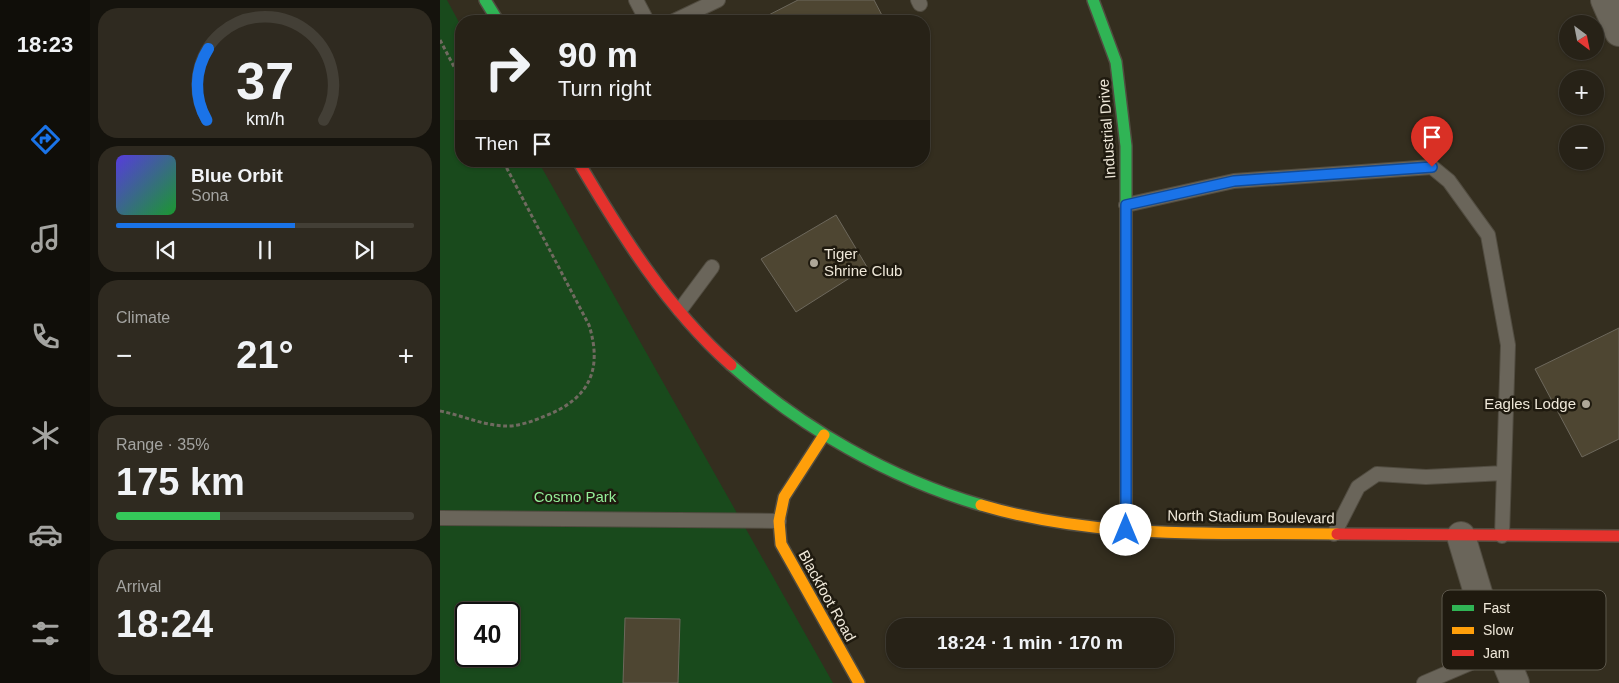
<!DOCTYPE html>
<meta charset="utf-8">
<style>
:root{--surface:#272217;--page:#2f2a20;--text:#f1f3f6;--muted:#a4a4a1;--line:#433f36;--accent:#1a73e8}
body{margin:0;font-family:Helvetica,sans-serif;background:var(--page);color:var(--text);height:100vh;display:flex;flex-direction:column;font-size:19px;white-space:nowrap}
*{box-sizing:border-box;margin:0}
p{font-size:16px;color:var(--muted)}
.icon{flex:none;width:28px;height:28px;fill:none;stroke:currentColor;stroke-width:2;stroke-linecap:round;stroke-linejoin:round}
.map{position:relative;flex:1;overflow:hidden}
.panel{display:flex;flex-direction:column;gap:8px;padding:8px;background:#15130d;width:350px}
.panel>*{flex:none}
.top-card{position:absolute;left:15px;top:15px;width:475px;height:152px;border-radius:20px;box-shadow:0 1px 4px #0004,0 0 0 1px var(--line);background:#272217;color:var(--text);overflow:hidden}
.needle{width:32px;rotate:148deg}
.buttons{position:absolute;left:1119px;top:15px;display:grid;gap:10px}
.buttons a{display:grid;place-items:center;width:45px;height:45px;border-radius:50%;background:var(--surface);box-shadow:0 1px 4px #0004,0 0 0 1px var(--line);font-size:25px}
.speed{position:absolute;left:15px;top:602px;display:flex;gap:10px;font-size:25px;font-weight:700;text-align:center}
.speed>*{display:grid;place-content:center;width:65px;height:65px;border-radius:50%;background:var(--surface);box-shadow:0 1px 4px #0004,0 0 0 1px var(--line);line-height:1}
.speed .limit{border:2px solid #111;border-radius:8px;background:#fff;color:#111}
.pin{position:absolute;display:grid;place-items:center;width:42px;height:42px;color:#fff;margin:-51px -21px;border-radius:50% 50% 50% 0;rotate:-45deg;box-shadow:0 0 5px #0007}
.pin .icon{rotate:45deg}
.me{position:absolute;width:55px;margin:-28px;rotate:0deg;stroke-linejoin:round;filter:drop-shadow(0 0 4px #0008)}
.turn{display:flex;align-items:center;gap:18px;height:105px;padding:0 20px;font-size:22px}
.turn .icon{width:65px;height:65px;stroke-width:2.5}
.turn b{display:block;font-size:35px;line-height:42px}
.then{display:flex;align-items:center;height:48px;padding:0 20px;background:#0003;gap:10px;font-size:19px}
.big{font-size:38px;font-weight:800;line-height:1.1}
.panel .widget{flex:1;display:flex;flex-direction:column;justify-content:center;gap:8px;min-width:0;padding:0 18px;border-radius:20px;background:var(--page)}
.panel .dial{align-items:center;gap:0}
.dial svg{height:130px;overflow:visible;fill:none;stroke:var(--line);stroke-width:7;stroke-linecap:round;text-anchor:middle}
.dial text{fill:var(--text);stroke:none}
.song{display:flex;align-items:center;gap:15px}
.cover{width:60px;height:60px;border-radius:8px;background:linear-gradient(135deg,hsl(250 70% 55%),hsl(130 70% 35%))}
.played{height:5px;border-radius:2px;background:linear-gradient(90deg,var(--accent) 60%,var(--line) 60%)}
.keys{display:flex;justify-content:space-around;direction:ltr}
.heat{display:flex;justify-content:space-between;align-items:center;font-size:28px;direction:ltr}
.charge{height:8px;border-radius:4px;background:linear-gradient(90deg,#34c759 35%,var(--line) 0)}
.trip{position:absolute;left:446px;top:618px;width:288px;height:50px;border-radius:20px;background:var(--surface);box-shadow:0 1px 4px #0004,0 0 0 1px var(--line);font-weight:800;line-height:50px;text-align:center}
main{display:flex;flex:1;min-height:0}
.menu{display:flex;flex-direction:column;width:90px;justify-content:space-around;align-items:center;background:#100e09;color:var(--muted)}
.menu .icon{width:35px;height:35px}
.menu .current{color:var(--accent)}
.menu b{font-size:22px;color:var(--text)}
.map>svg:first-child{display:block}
.green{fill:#194a1c;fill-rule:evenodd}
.building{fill:#4e4632;stroke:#6d685c}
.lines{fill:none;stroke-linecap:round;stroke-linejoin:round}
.lane-casing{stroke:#514c40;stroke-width:16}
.street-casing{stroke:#514c40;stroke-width:30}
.fast-casing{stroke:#514c40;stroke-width:14}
.slow-casing{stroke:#514c40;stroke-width:14}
.jam-casing{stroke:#514c40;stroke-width:14}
.path{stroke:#706a60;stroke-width:3;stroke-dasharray:4 2.5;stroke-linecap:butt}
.lane{stroke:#6a655a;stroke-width:14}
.street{stroke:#6a655a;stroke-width:28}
.fast{stroke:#30b455;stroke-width:11}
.slow{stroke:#ff9f0a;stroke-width:11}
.jam{stroke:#e5322d;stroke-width:11}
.route-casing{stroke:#114b97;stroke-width:12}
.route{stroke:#1a73e8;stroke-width:9}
.poi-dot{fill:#aea798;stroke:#1f1a0f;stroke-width:2}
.labels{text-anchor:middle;stroke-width:5;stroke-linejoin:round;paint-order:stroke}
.street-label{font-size:15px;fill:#efe8d9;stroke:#1f1a0f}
.poi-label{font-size:15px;fill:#efe8d9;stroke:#1f1a0f;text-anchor:start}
.park-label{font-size:15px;fill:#95ef99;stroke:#1f1a0f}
.key{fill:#1f1a0f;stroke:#5d584c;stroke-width:1}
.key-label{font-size:14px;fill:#efe8d9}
</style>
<main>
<nav class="menu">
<b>18:23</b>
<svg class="icon current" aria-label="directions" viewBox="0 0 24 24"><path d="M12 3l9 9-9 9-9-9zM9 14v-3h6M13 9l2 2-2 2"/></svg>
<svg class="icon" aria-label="music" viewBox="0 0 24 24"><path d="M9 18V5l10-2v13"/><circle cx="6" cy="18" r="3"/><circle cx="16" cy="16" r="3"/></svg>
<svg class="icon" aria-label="phone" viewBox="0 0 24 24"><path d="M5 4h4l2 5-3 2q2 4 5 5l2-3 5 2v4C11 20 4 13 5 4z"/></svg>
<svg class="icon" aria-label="climate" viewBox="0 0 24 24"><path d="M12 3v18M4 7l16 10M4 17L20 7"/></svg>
<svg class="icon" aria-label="car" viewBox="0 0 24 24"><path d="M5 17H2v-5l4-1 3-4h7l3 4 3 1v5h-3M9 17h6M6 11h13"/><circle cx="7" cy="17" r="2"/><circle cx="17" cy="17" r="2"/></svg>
<svg class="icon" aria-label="filters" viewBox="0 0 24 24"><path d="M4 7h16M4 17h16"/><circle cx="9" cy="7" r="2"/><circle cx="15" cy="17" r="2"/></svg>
</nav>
<section class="panel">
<div class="widget dial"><svg viewBox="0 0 100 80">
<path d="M14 69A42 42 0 1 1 86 69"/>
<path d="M14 69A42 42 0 0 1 15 25" stroke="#1a73e8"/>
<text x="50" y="56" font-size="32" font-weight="700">37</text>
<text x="50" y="72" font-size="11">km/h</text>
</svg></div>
<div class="widget">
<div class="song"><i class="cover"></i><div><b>Blue Orbit</b><p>Sona</p></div></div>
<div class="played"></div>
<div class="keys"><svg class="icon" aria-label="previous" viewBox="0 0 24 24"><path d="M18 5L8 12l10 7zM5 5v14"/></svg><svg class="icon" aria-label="pause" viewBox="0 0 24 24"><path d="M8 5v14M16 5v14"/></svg><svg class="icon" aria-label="next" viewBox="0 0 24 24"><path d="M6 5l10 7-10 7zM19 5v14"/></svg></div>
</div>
<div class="widget"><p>Climate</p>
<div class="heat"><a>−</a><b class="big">21°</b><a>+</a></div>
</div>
<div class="widget"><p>Range · 35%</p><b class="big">175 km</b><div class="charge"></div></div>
<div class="widget"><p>Arrival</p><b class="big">18:24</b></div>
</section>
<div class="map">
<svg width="1179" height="683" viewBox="0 0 1179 683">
<rect width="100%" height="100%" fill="#342e1f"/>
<!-- green -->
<path class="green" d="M0,0H7L21,26V161H98L393,683H0ZM26,614H69V656H26Z"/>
<!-- building -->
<path class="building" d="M358,0H434L445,21H317Z
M396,215L427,267L356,312L321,259Z
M1179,328V439L1142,457L1095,369Z
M185,618L240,619L238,683H183Z"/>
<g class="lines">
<defs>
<path id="lane" d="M196,0L207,21
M478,0L480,4
M234,21L278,0
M686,205L794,181L992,167L1009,181L1048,235L1068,345L1062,536
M240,310L272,267
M0,518L339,521
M894,534L918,487L937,474L986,477L1064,473
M984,683L1061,650"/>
<path id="street" d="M1165,0L1179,32
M1021,536L1039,596L1075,683"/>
<path id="fast" d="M45,0L58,21
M653,0L676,62L686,146V255
M291,365C362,428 449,478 541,505"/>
<path id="slow" d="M686,255V530
M384,435L344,497L339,521L341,544L419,683
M541,505C659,540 775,532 897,534"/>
<path id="jam" d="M138,161C181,234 227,308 291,365
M897,534L1179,536"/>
</defs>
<!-- lane casing -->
<use href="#lane" class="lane-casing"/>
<!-- street casing -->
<use href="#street" class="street-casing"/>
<!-- fast casing -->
<use href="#fast" class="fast-casing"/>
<!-- slow casing -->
<use href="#slow" class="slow-casing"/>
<!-- jam casing -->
<use href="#jam" class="jam-casing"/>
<!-- path -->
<path class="path" d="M0,40L21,80
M0,411C21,415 42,425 64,426C77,427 93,421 105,416C149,399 163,370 149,325L63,161"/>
<!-- lane -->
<use href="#lane" class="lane"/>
<!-- street -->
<use href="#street" class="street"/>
<!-- fast -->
<use href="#fast" class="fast"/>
<!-- slow -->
<use href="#slow" class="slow"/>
<!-- jam -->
<use href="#jam" class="jam"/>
</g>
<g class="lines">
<defs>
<path id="route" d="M686,530V205L794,181L992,167"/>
</defs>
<!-- route casing -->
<use href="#route" class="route-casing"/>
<!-- route -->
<use href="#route" class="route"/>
</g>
<!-- markers -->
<g class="poi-dot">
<circle cx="374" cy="263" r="5"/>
<circle cx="1146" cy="404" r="5"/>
</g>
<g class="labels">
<!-- street labels -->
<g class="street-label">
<text transform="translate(667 129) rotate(-94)" y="5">Industrial Drive</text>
<text transform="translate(811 517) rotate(1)" y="5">North Stadium Boulevard</text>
<text transform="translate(387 596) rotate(61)" y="5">Blackfoot Road</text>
</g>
<!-- poi labels -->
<g class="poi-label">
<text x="384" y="259">Tiger<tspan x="384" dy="17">Shrine Club</tspan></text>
<text x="1136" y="409" text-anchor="end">Eagles Lodge</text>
</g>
<!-- park labels -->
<g class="park-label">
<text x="135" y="502">Cosmo Park</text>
</g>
</g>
<!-- legend -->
<rect x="1002" y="590" width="164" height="80" rx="8" class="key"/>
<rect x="1012" y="605" width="22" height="6" fill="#30b455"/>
<rect x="1012" y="627" width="22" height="7" fill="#ff9f0a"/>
<rect x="1012" y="650" width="22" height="6" fill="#e5322d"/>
<g class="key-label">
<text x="1043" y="613">Fast</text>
<text x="1043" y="635">Slow</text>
<text x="1043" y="658">Jam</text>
</g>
</svg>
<div class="buttons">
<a><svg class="needle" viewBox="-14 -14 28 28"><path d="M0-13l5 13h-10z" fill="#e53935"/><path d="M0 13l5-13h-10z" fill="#a4a4a1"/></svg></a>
<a>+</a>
<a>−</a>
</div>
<div class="speed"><div class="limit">40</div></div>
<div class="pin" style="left:992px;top:167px;background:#d93025"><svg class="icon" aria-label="arrive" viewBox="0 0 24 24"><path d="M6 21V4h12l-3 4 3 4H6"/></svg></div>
<svg class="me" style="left:686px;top:530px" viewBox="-20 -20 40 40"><circle r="19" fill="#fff"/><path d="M0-13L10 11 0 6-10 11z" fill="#1a73e8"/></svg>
<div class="trip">18:24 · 1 min · 170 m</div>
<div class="top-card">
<div class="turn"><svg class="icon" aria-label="right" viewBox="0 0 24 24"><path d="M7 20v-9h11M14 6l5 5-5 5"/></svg><div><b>90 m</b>Turn right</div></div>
<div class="then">Then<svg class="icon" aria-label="arrive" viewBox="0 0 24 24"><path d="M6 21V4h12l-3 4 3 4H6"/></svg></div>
</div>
</div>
</main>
